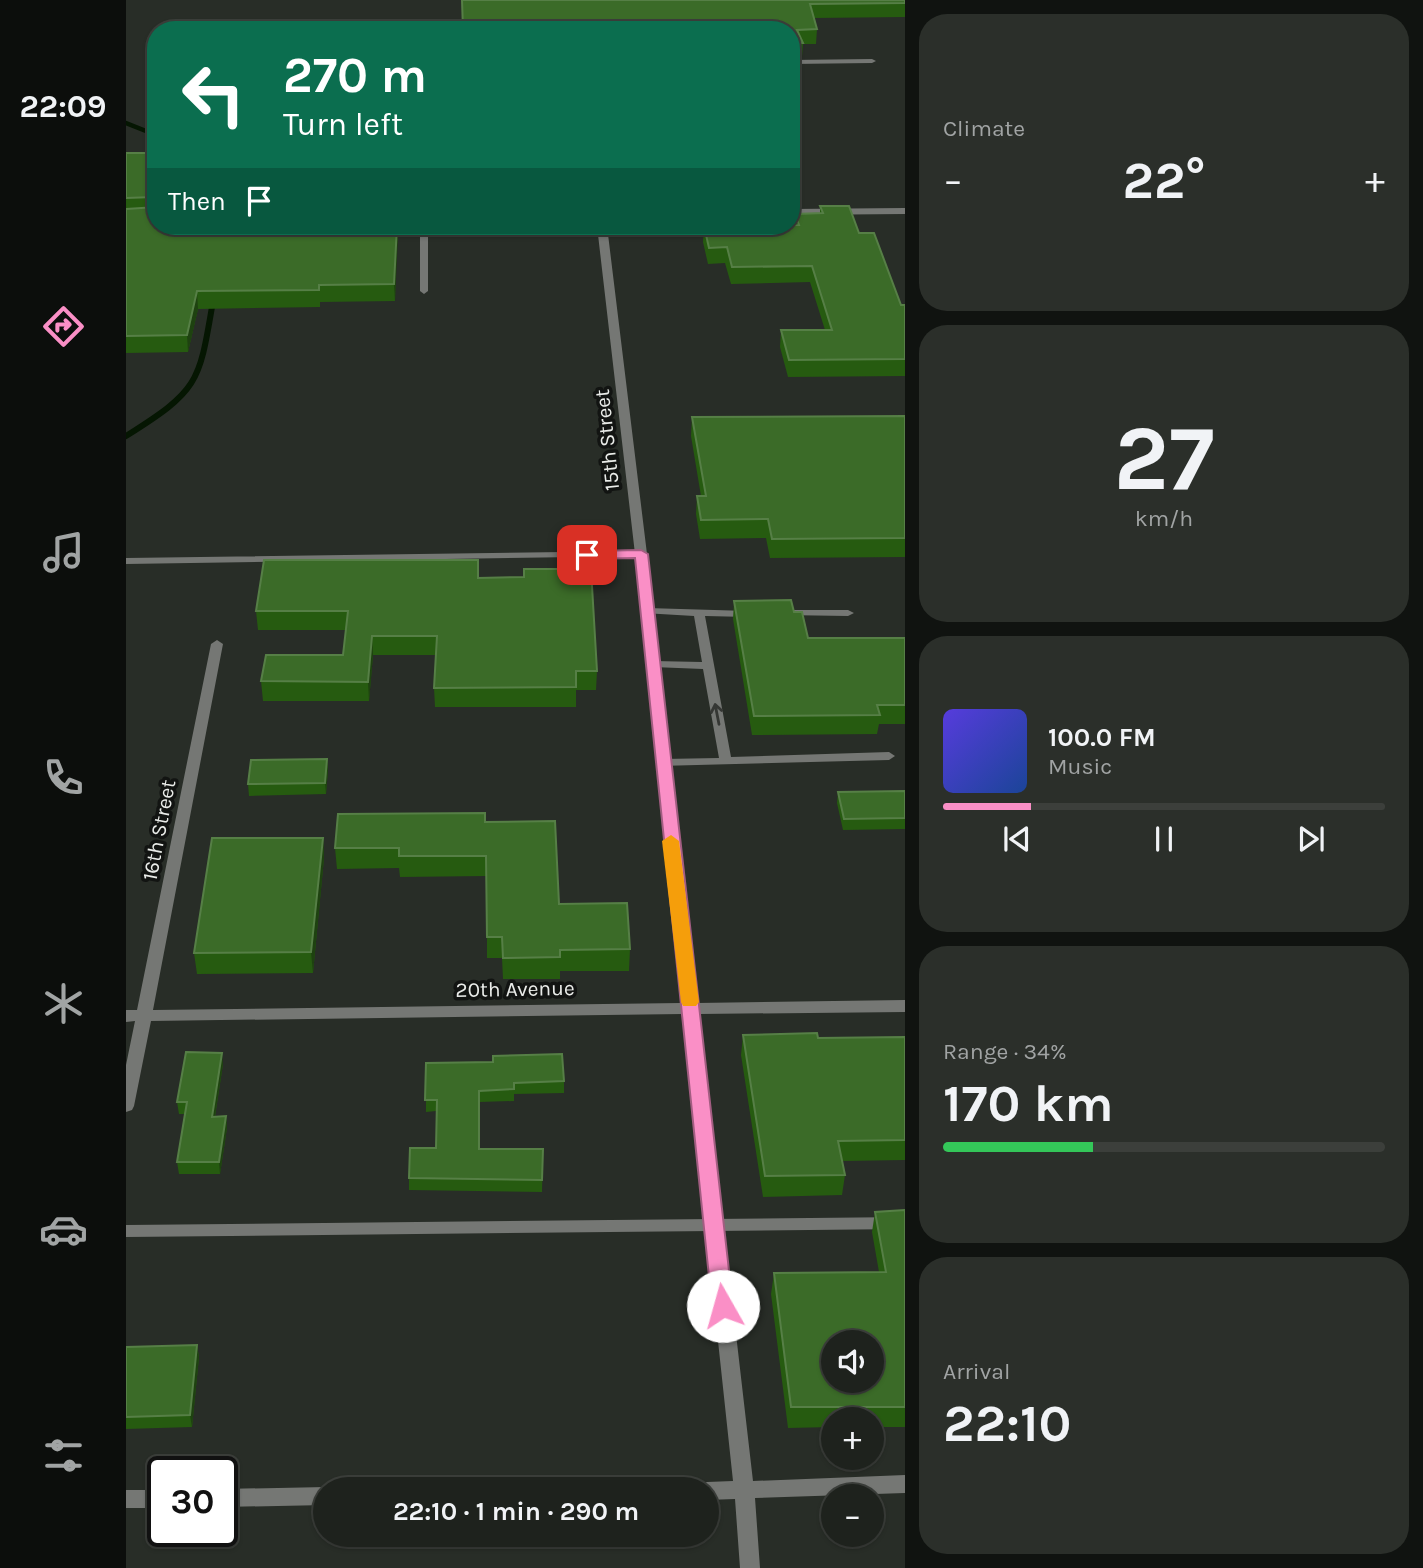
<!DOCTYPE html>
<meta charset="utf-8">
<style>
:root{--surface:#1e221d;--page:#2b2f2a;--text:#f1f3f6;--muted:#a1a4a4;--line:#3c3f3b;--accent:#fa8fc6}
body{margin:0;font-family:Karla,sans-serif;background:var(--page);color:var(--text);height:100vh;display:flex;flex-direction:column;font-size:26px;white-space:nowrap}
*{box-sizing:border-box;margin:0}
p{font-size:23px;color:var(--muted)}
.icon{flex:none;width:38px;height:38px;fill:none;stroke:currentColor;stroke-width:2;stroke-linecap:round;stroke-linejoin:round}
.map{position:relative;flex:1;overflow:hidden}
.sheet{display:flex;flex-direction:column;gap:14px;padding:14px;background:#101310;width:518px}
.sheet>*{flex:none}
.guide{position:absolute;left:21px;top:21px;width:653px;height:214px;border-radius:28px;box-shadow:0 2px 5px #0004,0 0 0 2px var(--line);background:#0b6e4f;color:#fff;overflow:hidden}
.buttons{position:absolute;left:695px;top:1330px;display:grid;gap:14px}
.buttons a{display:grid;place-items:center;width:63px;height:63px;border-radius:50%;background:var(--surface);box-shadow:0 2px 5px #0004,0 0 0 2px var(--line);font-size:35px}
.speed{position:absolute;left:21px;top:1456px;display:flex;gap:14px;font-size:35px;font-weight:700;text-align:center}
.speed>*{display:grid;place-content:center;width:91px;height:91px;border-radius:50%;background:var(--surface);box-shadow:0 2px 5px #0004,0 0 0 2px var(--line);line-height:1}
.speed .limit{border:4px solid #111;border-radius:10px;background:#fff;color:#111}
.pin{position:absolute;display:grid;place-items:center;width:60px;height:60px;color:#fff;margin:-30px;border-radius:14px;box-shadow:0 4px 10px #0006}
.me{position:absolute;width:77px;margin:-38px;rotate:353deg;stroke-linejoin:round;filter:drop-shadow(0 0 5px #0008)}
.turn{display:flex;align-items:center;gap:24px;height:147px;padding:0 21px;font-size:32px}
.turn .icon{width:91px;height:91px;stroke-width:2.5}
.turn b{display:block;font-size:49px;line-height:60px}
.then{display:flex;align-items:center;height:66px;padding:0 21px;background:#0003;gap:14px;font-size:26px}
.big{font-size:52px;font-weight:700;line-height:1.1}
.sheet .card{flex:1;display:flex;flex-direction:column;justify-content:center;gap:10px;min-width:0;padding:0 24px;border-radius:28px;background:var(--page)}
.sheet .dial{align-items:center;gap:0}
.dial b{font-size:91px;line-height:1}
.song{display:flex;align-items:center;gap:21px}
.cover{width:84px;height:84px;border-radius:10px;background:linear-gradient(135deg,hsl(250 70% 55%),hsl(220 70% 35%))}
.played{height:7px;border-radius:4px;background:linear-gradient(90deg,var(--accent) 20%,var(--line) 20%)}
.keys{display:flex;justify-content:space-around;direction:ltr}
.heat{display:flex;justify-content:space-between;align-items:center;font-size:38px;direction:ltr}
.charge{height:10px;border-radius:5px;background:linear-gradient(90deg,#34c759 34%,var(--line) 0)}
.trip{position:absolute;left:187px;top:1477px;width:406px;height:70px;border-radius:35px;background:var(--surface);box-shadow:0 2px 5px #0004,0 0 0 2px var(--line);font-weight:700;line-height:70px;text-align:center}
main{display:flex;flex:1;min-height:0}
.menu{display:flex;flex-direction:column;width:126px;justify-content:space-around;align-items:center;background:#0c0e0c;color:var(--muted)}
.menu .icon{width:49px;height:49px}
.menu .active{color:var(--accent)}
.menu b{font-size:32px;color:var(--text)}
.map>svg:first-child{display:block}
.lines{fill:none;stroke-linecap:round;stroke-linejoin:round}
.stream-far1{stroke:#051602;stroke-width:4.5}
.stream{stroke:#051602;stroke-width:6}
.service{fill:#757774;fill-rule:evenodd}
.minor{fill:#757774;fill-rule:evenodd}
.wall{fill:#265b10}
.shaded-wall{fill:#1e4210}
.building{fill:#3b6b28;stroke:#567f46;stroke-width:2;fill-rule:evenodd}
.oneway{stroke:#353734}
.route{fill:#fa8fc6;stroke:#a25d81;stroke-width:2}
.slow{fill:#f59e0b}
.labels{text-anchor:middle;stroke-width:7;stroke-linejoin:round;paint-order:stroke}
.street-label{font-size:21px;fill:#eaece9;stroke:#121412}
</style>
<main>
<nav class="menu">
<b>22:09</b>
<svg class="icon active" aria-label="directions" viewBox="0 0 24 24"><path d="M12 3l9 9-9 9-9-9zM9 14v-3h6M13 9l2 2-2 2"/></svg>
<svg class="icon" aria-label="music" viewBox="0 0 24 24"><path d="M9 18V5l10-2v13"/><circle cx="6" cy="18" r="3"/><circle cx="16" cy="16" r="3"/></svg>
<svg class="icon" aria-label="phone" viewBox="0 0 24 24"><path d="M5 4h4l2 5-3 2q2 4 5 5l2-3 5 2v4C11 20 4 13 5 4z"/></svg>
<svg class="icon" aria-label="climate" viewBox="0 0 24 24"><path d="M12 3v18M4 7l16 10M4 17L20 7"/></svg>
<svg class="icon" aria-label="car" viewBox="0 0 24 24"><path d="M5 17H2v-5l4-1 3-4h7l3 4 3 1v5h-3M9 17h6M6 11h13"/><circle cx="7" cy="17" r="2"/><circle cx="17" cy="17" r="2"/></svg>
<svg class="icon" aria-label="filters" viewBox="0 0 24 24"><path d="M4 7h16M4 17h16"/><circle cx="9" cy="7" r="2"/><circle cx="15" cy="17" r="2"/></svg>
</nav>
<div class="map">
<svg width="779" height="1568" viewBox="0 0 779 1568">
<rect width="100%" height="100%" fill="#282d27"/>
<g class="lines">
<!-- stream-far1 -->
<path class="stream-far1" d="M0,123L30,135
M98,243L101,226"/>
<!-- stream -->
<path class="stream" d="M0,436C73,390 73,384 87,301"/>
<!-- service -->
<path class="service" d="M665,60L746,59L750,61L746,63L665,64Z
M294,226H302V291L298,294L294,291Z
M515,551L519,552L520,554L519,556L0,564V558Z
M521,608L622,611L628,614L622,617L579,616L605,757L763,752L769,756L763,760L533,766L531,763L533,760L537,759L593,758L577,669L527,667L521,664L527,661L576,662L568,616L517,613L516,611Z
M661,610H722L728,613L722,616L657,615L655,613L657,611Z
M779,1217V1229L0,1237V1225Z"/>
<!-- minor -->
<path class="minor" d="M779,208V214L665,215V209Z
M471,226H481L521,554L571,1003L779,1000V1012L573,1014L627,1481L779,1475V1493L629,1498L634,1568H614L609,1499L581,1500V1489H572L574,1485L581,1482L607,1481L557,1014L25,1021L8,1106L6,1110L0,1112V1065L9,1021L0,1022V1010H11L85,644L91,640L97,644L27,1010L555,1003L509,554Z
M200,1487L205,1489H200V1505L96,1507V1489Z
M0,1490H37V1508H0Z"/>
</g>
<!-- wall -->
<path class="wall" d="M336,0H779V17L688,18L691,29L690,44H677L676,57H665V30Z
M0,153H27L28,165H30V226L87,230L86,233L157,232L271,226L269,301L194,302V307L72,309L62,352L0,353Z
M694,206L733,233L775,305H779V376L662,377L654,347L655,330H699L684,282L605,284L599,263L582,264L577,242L578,226L668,225L669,214L694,213Z
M779,416V557L644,558L640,538L574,539L570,514L571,496H575L565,436L566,417Z
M352,578L471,671L470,690H450V707H309L308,688L310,655H247L243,701H137L135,681L217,655L220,630H132L130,611Z
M608,601L668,612L682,638H779V724H753L751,734L626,735L607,619Z
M201,759L202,770L200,794L123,796L122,784Z
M779,791V829L717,830L711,803L712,792Z
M359,822L433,904L504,949L503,971H434V979H377L376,958H361V876L274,877L273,868L211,869L209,848Z
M197,838L198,858L187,973L71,974L68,953Z
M617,1035L692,1038L779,1037V1160L716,1161L719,1175L716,1195L637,1197L615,1055Z
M300,1063L438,1081V1093L388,1094V1101L353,1102V1149H417L416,1192L283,1190V1178L310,1148V1111L300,1112Z
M97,1064L89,1117L100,1116L101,1128L94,1174H53L51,1162L59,1114H53L51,1102Z
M779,1210V1427H746V1419H707V1427L662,1428L645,1294L648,1273L753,1272L746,1232L749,1212Z
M71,1345L73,1357L66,1427L0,1429V1347Z"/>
<!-- shaded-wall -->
<path class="shaded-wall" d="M27,153L29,169L23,165Z
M83,226H86L87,230L83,250L82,233Z
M271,226L272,237L269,301L268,284Z
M71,291L72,309L62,352L61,335Z
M246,636L247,655L243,701L242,682Z
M201,759L202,770L200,794L199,783Z
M197,838L198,858L187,973L185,952Z
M96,1053L97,1064L87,1128L86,1117Z
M100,1116L101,1128L94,1174L93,1162Z
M71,1345L73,1357L66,1427L64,1415Z"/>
<!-- building -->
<path class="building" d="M336,0H779V3L684,4L691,29L671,30L677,43H665V30H337Z
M0,153H27L23,165H30V199L28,197L0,198Z
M694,206H723L733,233H748L775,305H779V359L663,360L655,330H706L686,266L606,267L601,247L583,248L578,226L673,225L669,214L697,213Z
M30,207V226H83L82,233L157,232V226H271L268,284L193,285V290L71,291L61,335L0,336V209Z
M779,416V538L646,539L642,519L575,520L571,496H580L566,417Z
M138,560H352V578L398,577V569H465L471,671H450V687L308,688L311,636H246L242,682L135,681L140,655H217L222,611H130Z
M665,600L668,612H676L682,638H779V705H751L754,715L628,716L608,601Z
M201,759L199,783L122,784L125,760Z
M779,791V818L718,819L712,792Z
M359,813V822L429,821L433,904L501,903L504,949L434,950V957L377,958L376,937H361L360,856H273V848H209L212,814Z
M86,838H197L185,952L68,953Z
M691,1033L692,1038L779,1037V1140L712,1141L719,1175L639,1176L617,1035Z
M60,1052L96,1053L86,1117L100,1116L93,1162H51L61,1102H51Z
M436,1054L438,1081L388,1083V1089L353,1091V1149H417L416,1180L283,1178L284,1148H310L311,1100H299L300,1063L367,1062V1056Z
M779,1210V1407H665L648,1273L760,1272L749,1212ZM707,1342H746V1381H707Z
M71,1345L64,1415L0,1417V1347Z"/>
<!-- one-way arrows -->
<defs><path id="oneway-shaft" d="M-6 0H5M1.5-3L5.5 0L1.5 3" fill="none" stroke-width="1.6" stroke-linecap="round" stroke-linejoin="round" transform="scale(1.75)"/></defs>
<use class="oneway" href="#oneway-shaft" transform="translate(591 714) rotate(-101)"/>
<!-- route -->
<path class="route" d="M515,550L522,554L607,1306L604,1312L597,1314L589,1312L586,1306L509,558L461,559L454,555L461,551Z"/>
<!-- slow -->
<path class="slow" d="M545,835L553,841L573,1002L570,1006H557L555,1002L536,841Z"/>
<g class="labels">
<!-- street labels -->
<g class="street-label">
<text transform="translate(481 440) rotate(-96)" y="7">15th Street</text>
<text transform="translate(33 830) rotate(-79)" y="7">16th Street</text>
<text transform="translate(389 989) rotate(-1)" y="7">20th Avenue</text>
</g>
</g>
</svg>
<div class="buttons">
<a><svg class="icon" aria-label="sound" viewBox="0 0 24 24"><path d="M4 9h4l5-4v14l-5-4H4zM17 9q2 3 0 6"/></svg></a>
<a>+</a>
<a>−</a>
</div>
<div class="speed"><div class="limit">30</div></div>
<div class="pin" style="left:461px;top:555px;background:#d93025"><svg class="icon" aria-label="arrive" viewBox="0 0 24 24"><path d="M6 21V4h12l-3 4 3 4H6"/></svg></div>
<svg class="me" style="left:597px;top:1306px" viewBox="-20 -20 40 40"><circle r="19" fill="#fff"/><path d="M0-13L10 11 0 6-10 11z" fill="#fa8fc6"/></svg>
<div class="trip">22:10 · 1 min · 290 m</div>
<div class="guide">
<div class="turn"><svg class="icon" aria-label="left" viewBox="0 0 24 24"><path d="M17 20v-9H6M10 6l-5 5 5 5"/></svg><div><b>270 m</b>Turn left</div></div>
<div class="then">Then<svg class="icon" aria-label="arrive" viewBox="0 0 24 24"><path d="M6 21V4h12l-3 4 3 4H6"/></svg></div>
</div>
</div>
<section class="sheet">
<div class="card"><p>Climate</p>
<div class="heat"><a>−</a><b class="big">22°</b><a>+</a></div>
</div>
<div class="card dial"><b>27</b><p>km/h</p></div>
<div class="card">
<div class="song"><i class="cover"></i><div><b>100.0 FM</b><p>Music</p></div></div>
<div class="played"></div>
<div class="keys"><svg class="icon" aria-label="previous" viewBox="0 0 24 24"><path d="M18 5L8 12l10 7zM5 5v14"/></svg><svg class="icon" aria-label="pause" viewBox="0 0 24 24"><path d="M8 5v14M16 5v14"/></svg><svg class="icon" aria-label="next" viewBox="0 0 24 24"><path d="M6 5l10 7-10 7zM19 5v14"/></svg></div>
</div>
<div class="card"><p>Range · 34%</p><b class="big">170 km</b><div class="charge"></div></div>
<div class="card"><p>Arrival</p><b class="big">22:10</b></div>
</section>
</main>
